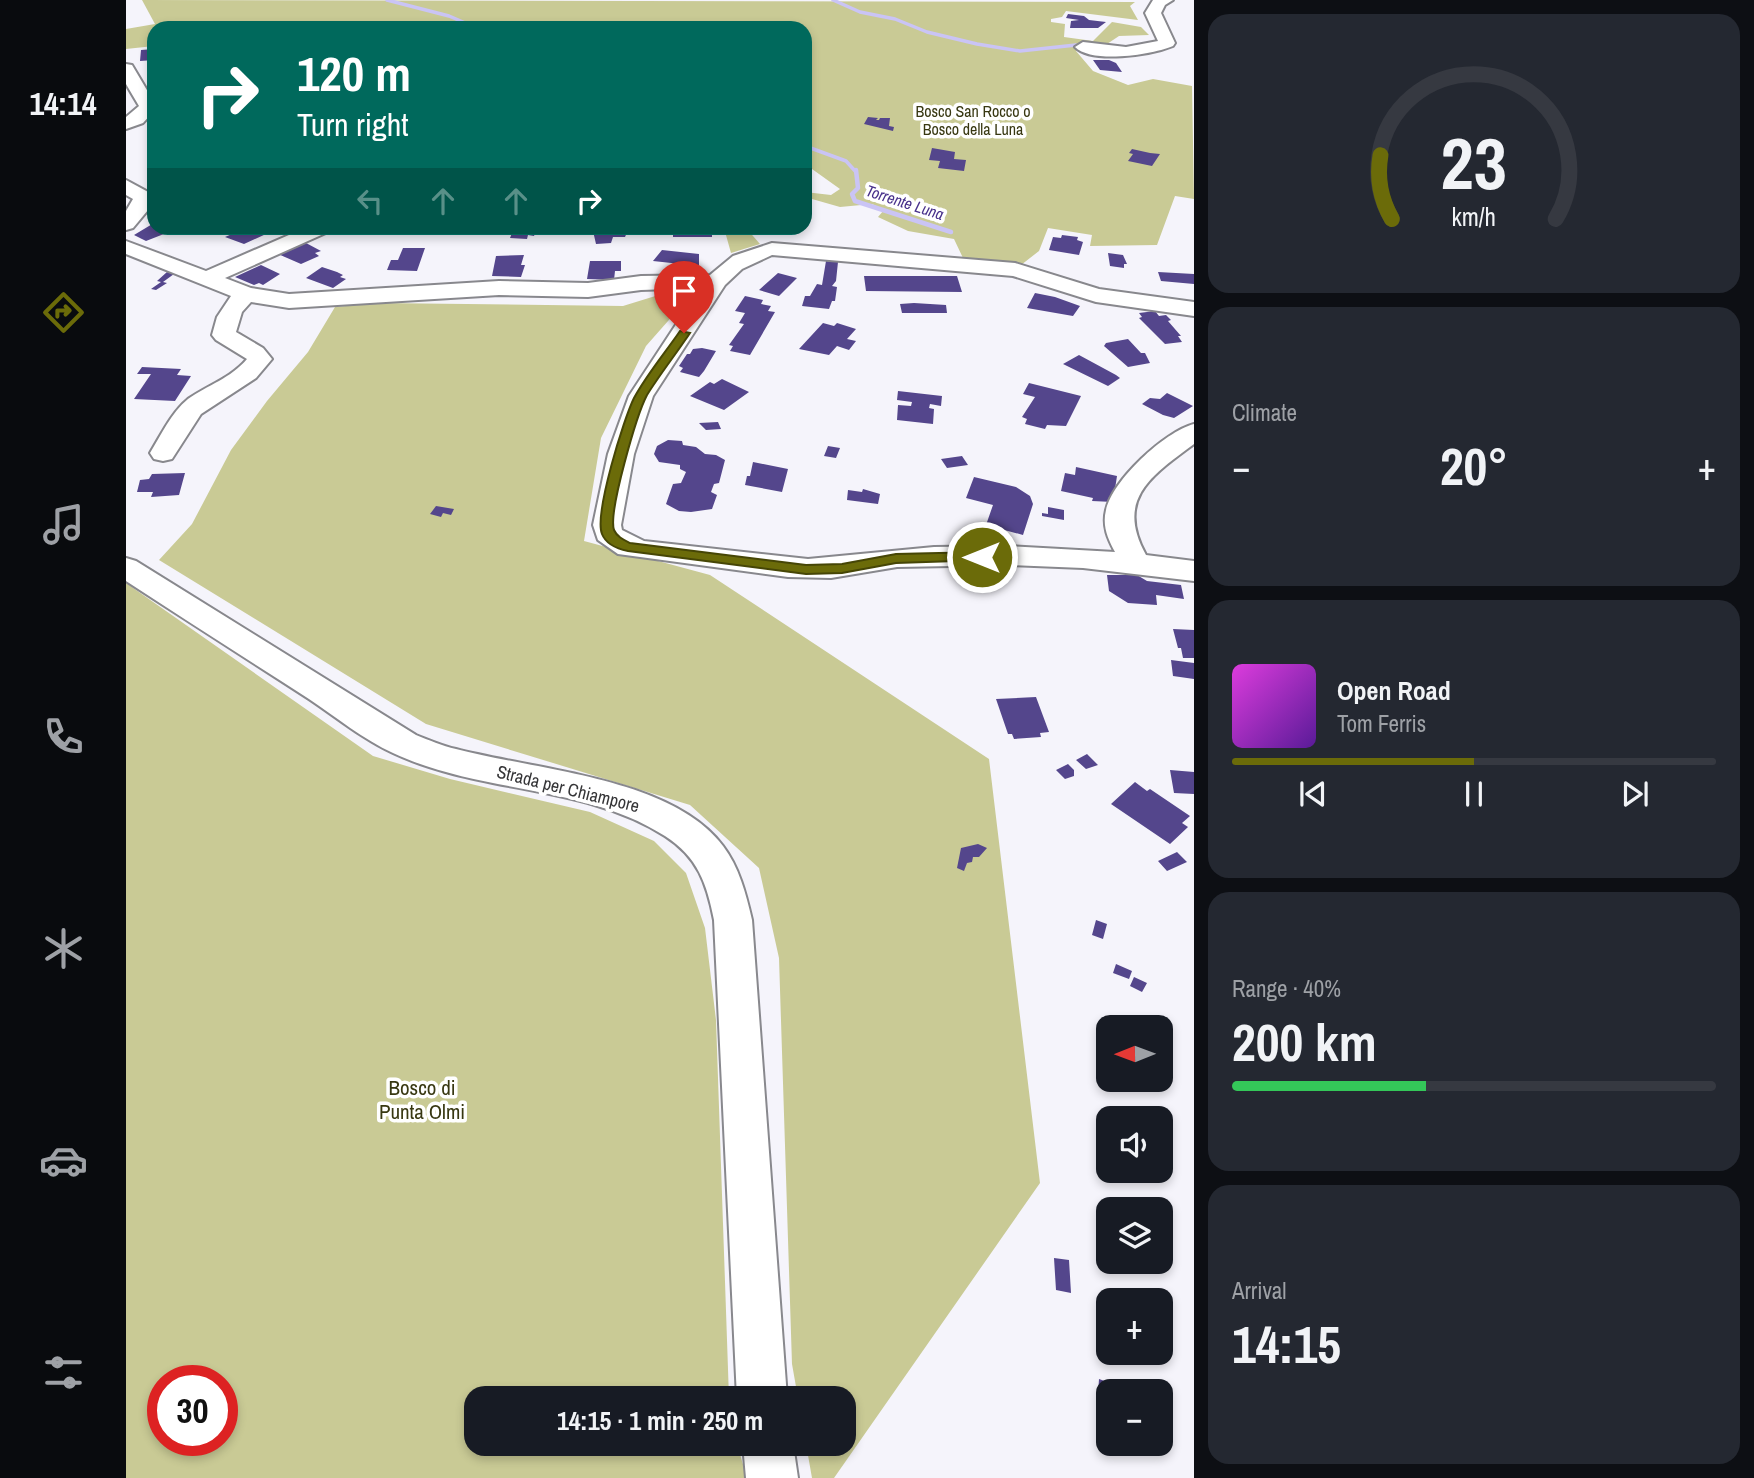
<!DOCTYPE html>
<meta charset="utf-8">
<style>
:root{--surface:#171b24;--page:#242831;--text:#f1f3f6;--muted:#9ea1a6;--line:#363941;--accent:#6b6b09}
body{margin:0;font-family:"Archivo Narrow",sans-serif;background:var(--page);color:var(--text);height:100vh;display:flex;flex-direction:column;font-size:26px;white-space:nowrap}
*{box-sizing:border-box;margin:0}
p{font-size:23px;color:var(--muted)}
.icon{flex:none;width:38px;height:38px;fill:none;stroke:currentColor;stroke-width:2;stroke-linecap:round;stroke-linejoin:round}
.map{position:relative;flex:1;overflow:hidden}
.drawer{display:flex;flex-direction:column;gap:14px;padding:14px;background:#0d0f14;width:560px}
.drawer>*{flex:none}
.guide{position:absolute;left:21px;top:21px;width:665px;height:214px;border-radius:21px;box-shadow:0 4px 10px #0003;background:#00695c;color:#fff;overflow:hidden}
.needle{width:46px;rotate:269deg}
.tools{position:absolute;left:970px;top:1015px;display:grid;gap:14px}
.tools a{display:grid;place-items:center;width:77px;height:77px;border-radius:14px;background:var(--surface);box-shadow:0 4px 10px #0003;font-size:35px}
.speed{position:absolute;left:21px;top:1365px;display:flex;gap:14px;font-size:35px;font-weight:700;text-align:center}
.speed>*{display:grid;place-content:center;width:91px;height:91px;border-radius:50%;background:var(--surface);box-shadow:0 4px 10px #0003;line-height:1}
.speed .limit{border:10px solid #d22;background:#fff;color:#111}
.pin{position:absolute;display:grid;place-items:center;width:60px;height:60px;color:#fff;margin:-72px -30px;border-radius:50% 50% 50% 0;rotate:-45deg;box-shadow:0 0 7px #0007}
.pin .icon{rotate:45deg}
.me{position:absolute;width:77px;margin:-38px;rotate:270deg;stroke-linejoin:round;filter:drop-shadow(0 0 5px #0008)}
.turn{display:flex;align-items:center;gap:24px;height:147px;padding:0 35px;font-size:32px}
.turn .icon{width:91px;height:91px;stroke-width:2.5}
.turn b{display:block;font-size:49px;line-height:60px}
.lanes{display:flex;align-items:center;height:66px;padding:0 35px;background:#0003;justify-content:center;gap:35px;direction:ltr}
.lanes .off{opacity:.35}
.big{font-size:52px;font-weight:700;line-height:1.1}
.drawer .card{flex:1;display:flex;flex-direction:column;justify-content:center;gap:10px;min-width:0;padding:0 24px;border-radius:21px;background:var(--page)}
.drawer .dial{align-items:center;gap:0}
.dial svg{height:182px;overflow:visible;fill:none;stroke:var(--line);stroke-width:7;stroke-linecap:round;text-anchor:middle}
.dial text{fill:var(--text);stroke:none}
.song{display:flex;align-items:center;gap:21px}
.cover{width:84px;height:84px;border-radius:10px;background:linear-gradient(135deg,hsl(300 70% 55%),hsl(270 70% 35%))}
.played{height:7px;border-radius:4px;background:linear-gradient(90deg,var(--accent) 50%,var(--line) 50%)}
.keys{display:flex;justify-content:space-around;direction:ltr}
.heat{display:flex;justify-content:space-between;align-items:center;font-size:38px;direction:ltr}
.charge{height:10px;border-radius:5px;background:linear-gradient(90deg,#34c759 40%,var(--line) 0)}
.trip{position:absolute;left:338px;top:1386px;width:392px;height:70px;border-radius:21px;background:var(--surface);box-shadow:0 4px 10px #0003;font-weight:700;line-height:70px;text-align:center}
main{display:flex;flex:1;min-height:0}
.tabs{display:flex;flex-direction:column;width:126px;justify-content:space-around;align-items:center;background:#090b0e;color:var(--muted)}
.tabs .icon{width:49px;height:49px}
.tabs .active{color:var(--accent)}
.tabs b{font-size:32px;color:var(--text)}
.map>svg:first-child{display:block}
.green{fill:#c9ca95;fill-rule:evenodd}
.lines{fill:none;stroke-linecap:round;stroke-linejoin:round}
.stream-far1{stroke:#cac4f5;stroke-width:3.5}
.stream{stroke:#cac4f5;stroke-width:4.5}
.building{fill:#54468c}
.minor-casing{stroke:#88888d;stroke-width:4}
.minor{fill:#fff;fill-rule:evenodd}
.route{fill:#6b6b09;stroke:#464606;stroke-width:2}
.labels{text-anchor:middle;stroke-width:7;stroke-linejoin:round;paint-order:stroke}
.far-park-label{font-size:16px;fill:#383812;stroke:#fff}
.far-water-label{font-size:16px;font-style:italic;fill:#48318b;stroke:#fff}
.street-label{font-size:18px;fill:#353537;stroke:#fff}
.near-park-label{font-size:21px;fill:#383812;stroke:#fff}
</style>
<main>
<nav class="tabs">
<b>14:14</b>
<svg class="icon active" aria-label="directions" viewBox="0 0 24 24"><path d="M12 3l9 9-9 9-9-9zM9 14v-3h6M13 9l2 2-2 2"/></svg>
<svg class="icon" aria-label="music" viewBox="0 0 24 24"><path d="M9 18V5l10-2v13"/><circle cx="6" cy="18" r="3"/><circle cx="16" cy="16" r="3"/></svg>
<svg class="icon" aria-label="phone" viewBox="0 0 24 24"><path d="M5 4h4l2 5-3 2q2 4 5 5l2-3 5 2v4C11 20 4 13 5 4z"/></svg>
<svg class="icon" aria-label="climate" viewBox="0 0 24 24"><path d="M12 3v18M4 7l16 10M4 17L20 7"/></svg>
<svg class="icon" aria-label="car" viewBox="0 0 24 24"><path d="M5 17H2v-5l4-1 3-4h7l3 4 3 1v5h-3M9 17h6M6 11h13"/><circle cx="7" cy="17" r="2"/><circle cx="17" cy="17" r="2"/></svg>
<svg class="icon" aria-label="filters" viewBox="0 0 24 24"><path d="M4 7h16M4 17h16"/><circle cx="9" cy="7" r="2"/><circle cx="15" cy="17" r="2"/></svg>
</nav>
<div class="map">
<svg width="1068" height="1478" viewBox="0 0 1068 1478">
<rect width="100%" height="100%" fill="#f5f4fb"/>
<!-- green -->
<path class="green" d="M16,0L1009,2L1004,6L1012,20L940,11L936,17L925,19V22L939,24L938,37L967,41L986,22L1015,27L1023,35L993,36L978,46H953L950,51L967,71L1002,85L1027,79L1066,86L1068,199L1049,196L1031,245L964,246L966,235L922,228L913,251L895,265L837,258L828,239L782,231L752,217L758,210L746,204L714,207L679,197V192L705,195L714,189L686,169H679V28H28V46L0,49V29L29,24Z
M598,228H620L634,244L605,253Z
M552,289L557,304L520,346L475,438L458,541L584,575L863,759L914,1183L708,1478H686L680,1444H718V1398H672L666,1364L653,958L633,868L564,805L300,724L33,560L66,524L105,450L141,401L182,352L209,307L253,303L497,306Z
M0,583L247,756L324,779L464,812L528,841L560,873L579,928L590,1020L603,1398H350V1444H611L621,1478H0ZM37,1381H96V1440H37Z"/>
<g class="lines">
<!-- stream-far1 -->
<path class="stream-far1" d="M261,0L323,16L351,28
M707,0L734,12L769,19L801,32L851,44L894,51L950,45
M679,146L720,161L730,172"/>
<!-- stream -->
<path class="stream" d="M730,170L732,188L726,194L729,201L825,232"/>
</g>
<!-- building -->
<path class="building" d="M942,14L958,16L963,20L980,22L972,28H944L945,21L953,20L940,18Z
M28,49V60L14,61L15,50Z
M967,60H983L990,63L996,72L974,70Z
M742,117L752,118L750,120H753L754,118H764L763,126L768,127L767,131L738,124Z
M806,148L829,152L828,159L840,160L838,171L812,168L814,161L803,160Z
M1006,149L1024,153L1034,154L1026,166L1002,161L1007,154L1003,153Z
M28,223V228H66L47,235L43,232L20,241L8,235Z
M114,228H147L151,229L118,244L99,237L118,229Z
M388,228H411L408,236L402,235L401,239L384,238Z
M470,228H503L499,237H487L485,243L470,244L467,231Z
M547,228H586V237H547Z
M936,235L952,237L951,240L957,242L953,255L923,250L927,237L935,238Z
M180,243L195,251L189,253L193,256L175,264L152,254Z
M277,248H299L291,271L261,270L265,260H272Z
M536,250L573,254V266L527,261Z
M982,253L997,255L1001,264H998V268L984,266Z
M398,255L395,265H399L395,277L366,276L370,256Z
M464,261H495V271H489L488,280L461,279Z
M700,261L712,262L710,281L706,286L711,287L709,301H706L703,309L676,306L679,296H684L691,284L696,285Z
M135,265L154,274L137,285L133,283L128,285L109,277Z
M196,267L211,272L217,275L214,277L220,279L207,288L180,278Z
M41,272L48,274L37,282L41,283L30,290L25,289L35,282L31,281Z
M1032,272L1068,274V284L1035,281Z
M652,273L671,278L653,296L633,290Z
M738,276H831L836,292L740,291Z
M909,293L929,297L954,306L947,316L901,308Z
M619,296L637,300L635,304L645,306L642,311L649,312L624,355L604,351L607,346L603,345L618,324L613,323L619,313L609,311Z
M788,303L820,305L821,313H776L774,304Z
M1029,311L1033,316L1040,315L1045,320L1042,321L1055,336H1052L1056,342L1039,344L1013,318L1016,317L1013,313Z
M697,323L708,326L711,323L730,329L721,339L730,341L723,350L711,346L703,355L673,349Z
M1002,339L1015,353H1019L1024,363L1002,367L978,346L980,343Z
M576,348L590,351L578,371L573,377L554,372L557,368L553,366L561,354H564L567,349Z
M953,355L990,375L994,378L982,386L937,364Z
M16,367L55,369L51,375L65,376L49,401L8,399L25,374H11Z
M596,379L623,392L598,410L564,396L584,382L588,384Z
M903,383L955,396L940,426L921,425L919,429L899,424L901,419L896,417L909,397L897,394Z
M772,391L816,396L815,406L804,404L803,408L808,409L807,424L771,420L772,405L785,406L786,402L771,400Z
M1041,393L1067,406L1048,418L1037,415L1016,404L1024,398L1034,399Z
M592,422L595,429L580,430L573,423Z
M542,440L556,441L557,445L570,447L579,454L590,455L599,460L593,483L588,484L585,492L591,495L586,509L565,512L553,511L540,504L547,484L555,483L560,472L554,469V465L533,462L528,454L531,446Z
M702,446L714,448L710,458L698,456Z
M836,456L842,465L821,468L815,459Z
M627,462L662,469L656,492L619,485L621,476H624Z
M950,467L991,476L987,502L966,501L967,498L935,491L939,473L949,475Z
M59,473L53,495L25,497L27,492H11L14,480L23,479L26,474Z
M848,477L890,487L904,496L907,504L897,535L860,525L867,505L840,498Z
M737,489L754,494L752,504L721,500L722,490L736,492Z
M310,506L328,509L325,515L317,513L315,517L304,514Z
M922,507L938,510V520L916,516V513L922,514Z
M981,575H1011L1021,581L1055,585L1058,599L1030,595L1031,605L1002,603L983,591Z
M1047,629L1068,630V658H1057L1055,648H1052Z
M1045,660L1068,663V679L1047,676Z
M910,697L923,732L914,733L915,737L888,739L886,734H882L870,699Z
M961,754L972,765L960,769L950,760Z
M942,764L948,770V776L939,779L930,770Z
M1044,770L1068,772V794L1048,793Z
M1009,782L1021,791L1024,789L1064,816L1056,823L1062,827L1044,844L985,804Z
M852,844L861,848L853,857H847L846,862L841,863L838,871L831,868L835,848Z
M1051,852L1061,862L1041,871L1032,861Z
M970,920L981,924L977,939L966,935Z
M990,964L1006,971L1003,979L987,973Z
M1008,977L1021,983L1016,992L1004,986Z
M928,1258L943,1260L945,1293L930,1290Z
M973,1379L987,1384V1391H982V1412L971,1410Z"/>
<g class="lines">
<defs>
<path id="minor" d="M1027,0H1047L1039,5L1035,13L1049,43L1047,46C1025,55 966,64 949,47L957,42L1000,47L1032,41L1019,13Z
M0,64L6,65L28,102V111L17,123L0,129V117L13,106L0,84Z
M0,180L24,193L27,204L7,228L0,230V211L7,199L0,195Z
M179,228H205L202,232L99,278L125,288L163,294L373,281L462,283L515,276L584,275L607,256L646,243L889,263L973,289L1068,302V316L970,302L887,276L646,255L616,269L599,285L527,396L508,454L495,525L496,530L518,541L682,559L808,547L882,546L989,552C982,539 976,526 980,510C987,480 1038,432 1068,424V444C1025,476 989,499 1020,555L1068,561V581L957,568L882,565L771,567L705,578L662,577L492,554L472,540L467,525L482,454L503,396L574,288L515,290L462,297L373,295L163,308L125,302L116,312L110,332L137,348L146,359L130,378L75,414L46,459L37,461L28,459L24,453C35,435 45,413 62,399C82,385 105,378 121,359L90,340L86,335L91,317L105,296L0,254V241L80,271Z
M0,558L10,561L290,735C303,740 316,746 330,749C408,770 546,777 597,846C613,867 620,894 626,920L661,1398H611L588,920C581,884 572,857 539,836C458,784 354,794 267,753C238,740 210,717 183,699C122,660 61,621 0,581Z
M617,1444H667L672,1478H620Z"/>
</defs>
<!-- minor casing -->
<use href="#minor" class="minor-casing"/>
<!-- minor -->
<use href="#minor" class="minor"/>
</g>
<!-- route -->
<path class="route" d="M554,331L564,333C550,354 534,374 521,395C511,414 482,512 488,530C491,537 498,540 504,543L680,565L716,564L770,554L856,552L862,557L860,560L770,563L716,573L680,574L502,551C492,549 480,544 476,534C468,514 498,418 508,398C521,374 539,353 554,331Z"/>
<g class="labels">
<!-- far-park labels -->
<g class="far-park-label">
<text x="847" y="117">Bosco San Rocco o<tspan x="847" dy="18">Bosco della Luna</tspan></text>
</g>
<!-- far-water labels -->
<g class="far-water-label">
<text transform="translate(779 202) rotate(18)" y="6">Torrente Luna</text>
</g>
<!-- street labels -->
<g class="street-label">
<text transform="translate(442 789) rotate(14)" y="6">Strada per Chiampore</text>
</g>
<!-- near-park labels -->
<g class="near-park-label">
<text x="296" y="1095">Bosco di<tspan x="296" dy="24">Punta Olmi</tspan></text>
</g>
</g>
</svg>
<div class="tools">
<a><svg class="needle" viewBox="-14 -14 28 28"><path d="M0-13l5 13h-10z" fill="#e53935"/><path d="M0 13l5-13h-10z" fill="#9ea1a6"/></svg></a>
<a><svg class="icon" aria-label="sound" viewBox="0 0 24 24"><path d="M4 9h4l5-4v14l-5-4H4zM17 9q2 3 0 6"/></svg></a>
<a><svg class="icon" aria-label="layers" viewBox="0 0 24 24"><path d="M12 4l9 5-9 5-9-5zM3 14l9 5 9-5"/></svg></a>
<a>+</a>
<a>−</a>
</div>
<div class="speed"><div class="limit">30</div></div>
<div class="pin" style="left:558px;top:333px;background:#d93025"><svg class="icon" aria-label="arrive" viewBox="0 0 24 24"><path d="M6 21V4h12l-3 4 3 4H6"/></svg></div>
<svg class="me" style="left:856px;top:557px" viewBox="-20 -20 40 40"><circle r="17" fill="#6b6b09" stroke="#fff" stroke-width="3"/><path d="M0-11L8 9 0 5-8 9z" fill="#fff"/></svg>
<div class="trip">14:15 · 1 min · 250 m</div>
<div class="guide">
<div class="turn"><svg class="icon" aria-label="right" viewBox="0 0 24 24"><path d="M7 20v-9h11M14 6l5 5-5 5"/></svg><div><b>120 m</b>Turn right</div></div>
<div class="lanes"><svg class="icon off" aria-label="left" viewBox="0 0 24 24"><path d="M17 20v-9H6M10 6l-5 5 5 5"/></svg><svg class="icon off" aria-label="ahead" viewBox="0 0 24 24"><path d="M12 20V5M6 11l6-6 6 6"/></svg><svg class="icon off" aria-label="ahead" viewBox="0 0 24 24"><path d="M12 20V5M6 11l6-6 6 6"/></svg><svg class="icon" aria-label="right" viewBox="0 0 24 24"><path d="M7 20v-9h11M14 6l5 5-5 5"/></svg></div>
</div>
</div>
<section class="drawer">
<div class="card dial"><svg viewBox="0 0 100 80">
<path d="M14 69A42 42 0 1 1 86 69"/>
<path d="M14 69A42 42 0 0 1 9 41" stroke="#6b6b09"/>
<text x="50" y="56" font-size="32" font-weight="700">23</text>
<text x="50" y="72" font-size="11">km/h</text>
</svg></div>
<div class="card"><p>Climate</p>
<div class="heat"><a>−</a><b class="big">20°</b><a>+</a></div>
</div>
<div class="card">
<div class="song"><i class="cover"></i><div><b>Open Road</b><p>Tom Ferris</p></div></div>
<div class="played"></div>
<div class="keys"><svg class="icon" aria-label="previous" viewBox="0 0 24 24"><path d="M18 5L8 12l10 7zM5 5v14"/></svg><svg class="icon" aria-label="pause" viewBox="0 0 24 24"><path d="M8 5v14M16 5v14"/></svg><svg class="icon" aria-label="next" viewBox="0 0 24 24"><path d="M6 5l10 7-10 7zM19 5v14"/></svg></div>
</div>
<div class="card"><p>Range · 40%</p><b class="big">200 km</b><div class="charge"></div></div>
<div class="card"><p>Arrival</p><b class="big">14:15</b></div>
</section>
</main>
